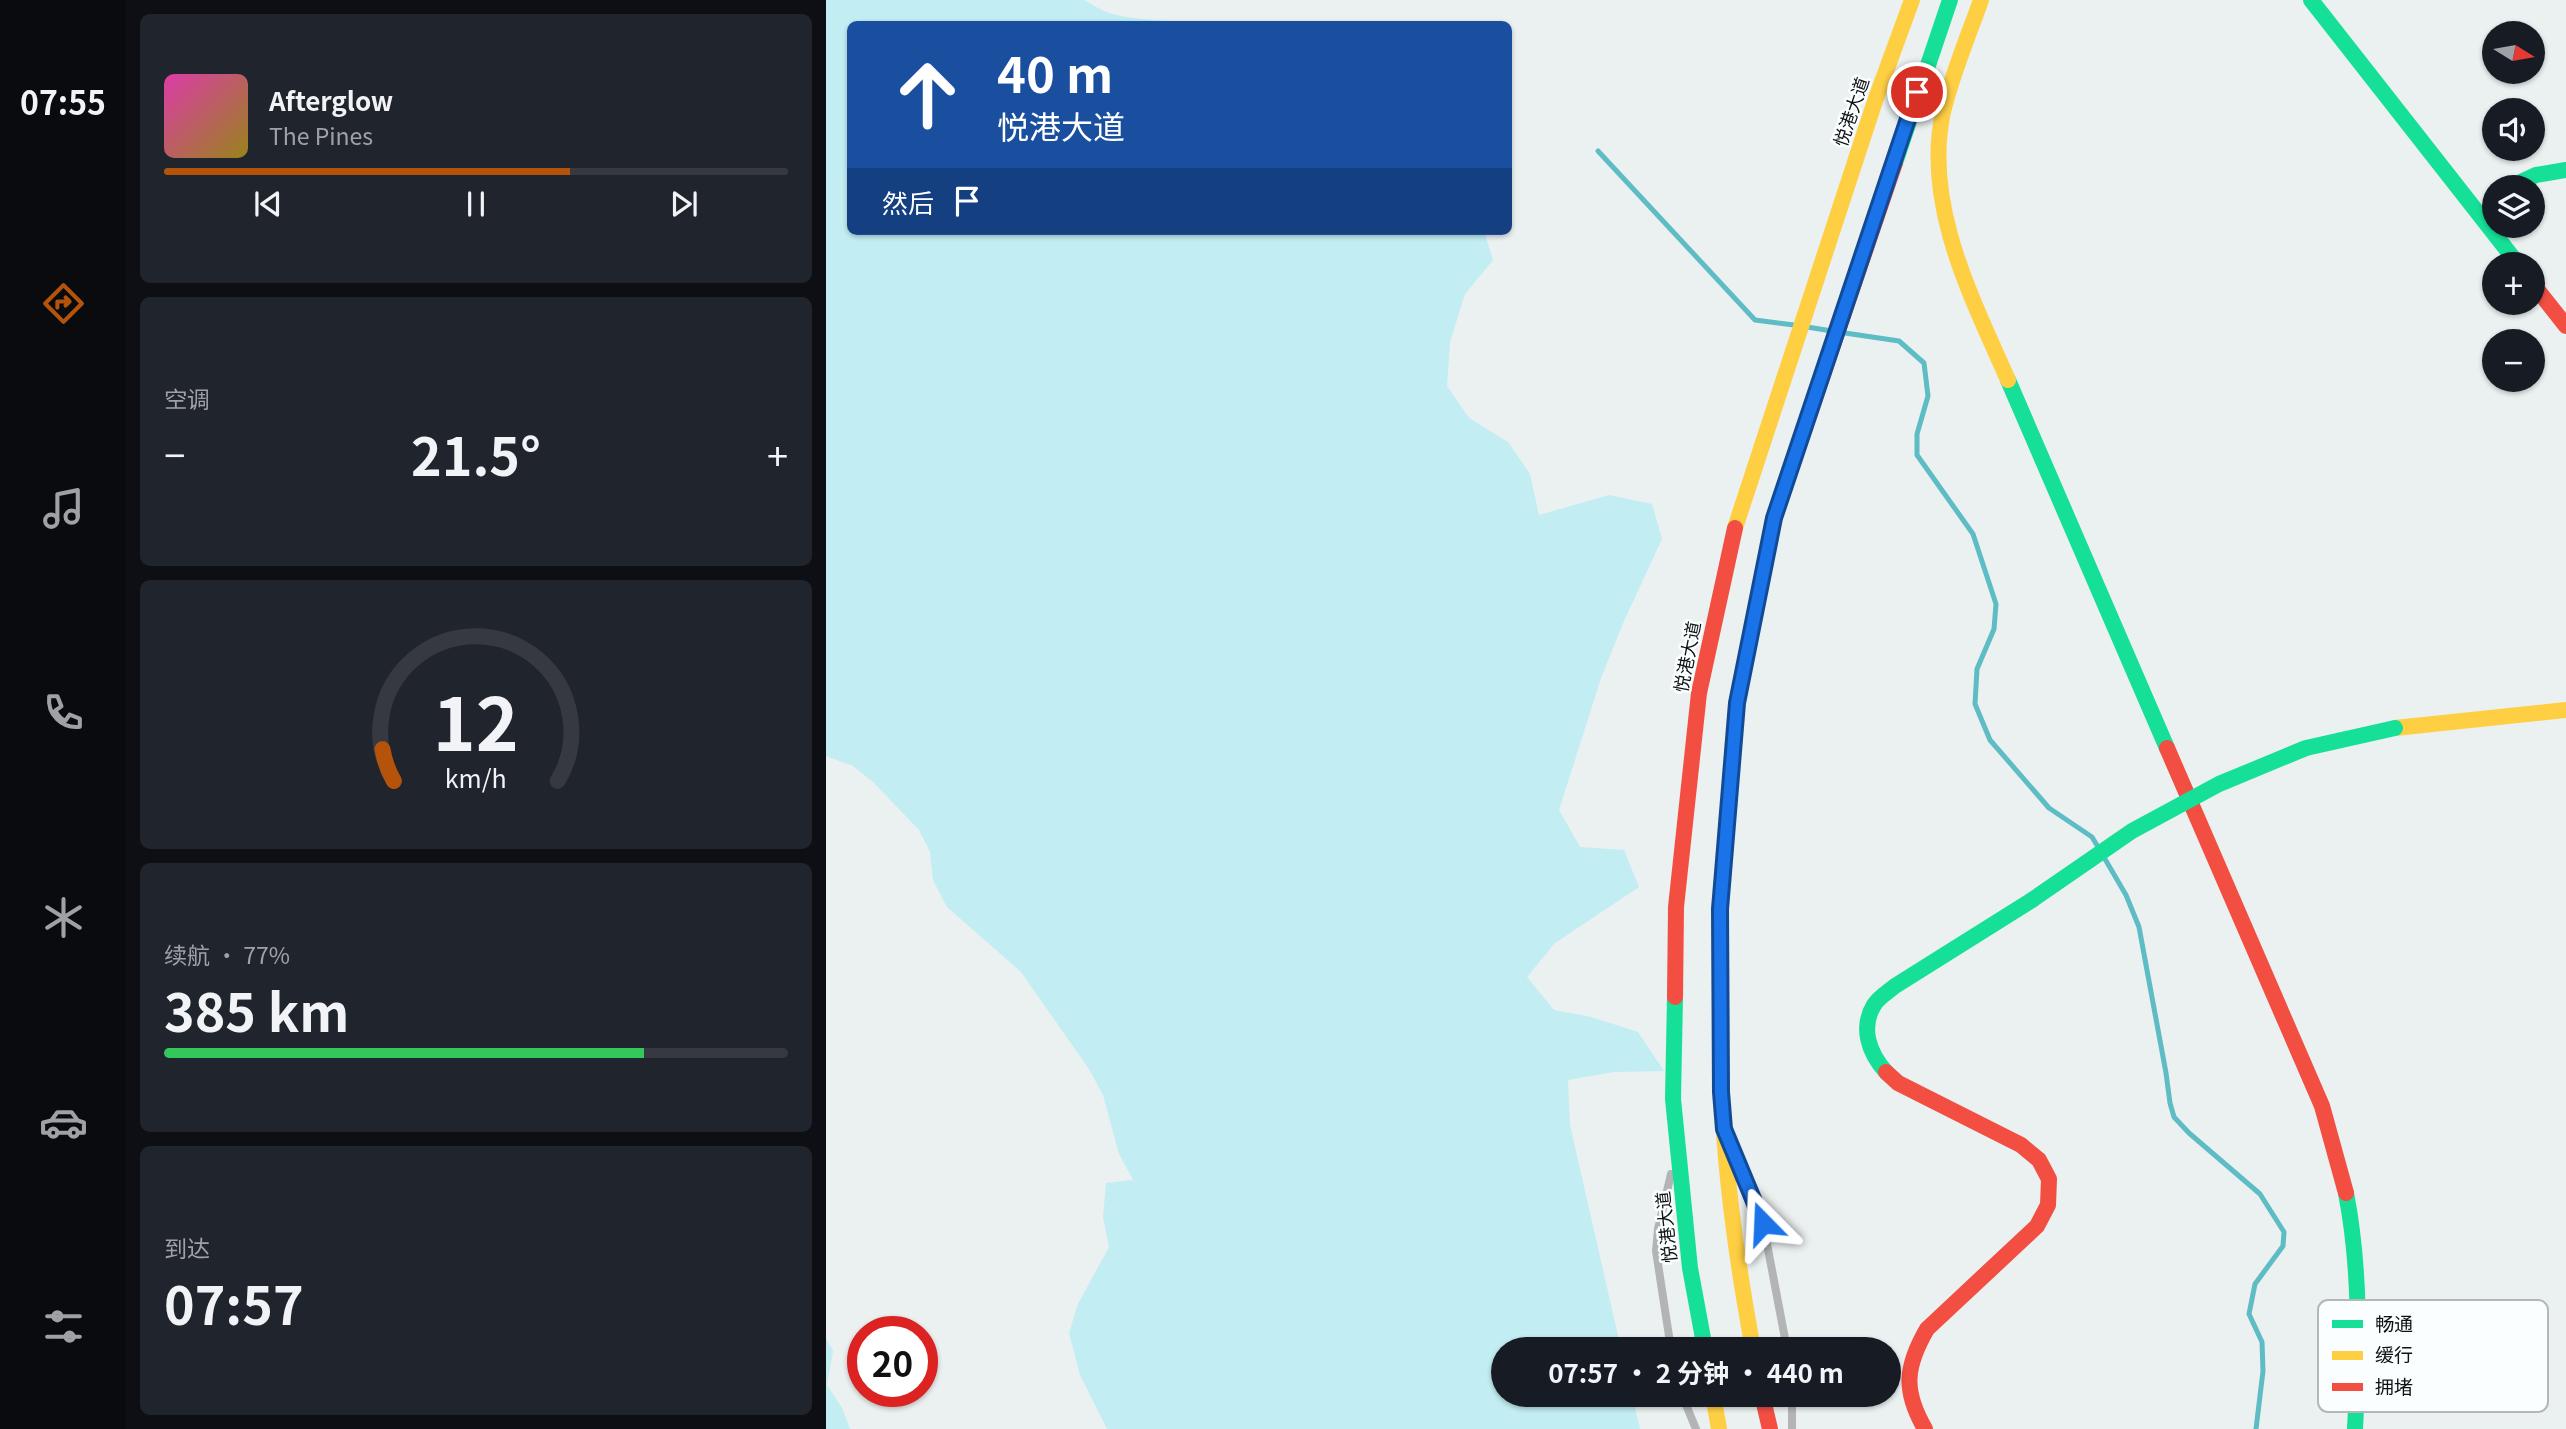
<!DOCTYPE html>
<html lang="zh">
<meta charset="utf-8">
<style>
:root{--surface:#171b24;--page:#20242c;--text:#f1f3f6;--muted:#9ea1a6;--line:#363941;--accent:#b45309}
body{margin:0;font-family:Georgia,"Noto Sans SC",serif;background:var(--page);color:var(--text);height:100vh;display:flex;flex-direction:column;font-size:26px;white-space:nowrap}
*{box-sizing:border-box;margin:0}
p{font-size:23px;color:var(--muted)}
.icon{flex:none;width:38px;height:38px;fill:none;stroke:currentColor;stroke-width:2;stroke-linecap:round;stroke-linejoin:round}
.map{position:relative;flex:1;overflow:hidden}
.side{display:flex;flex-direction:column;gap:14px;padding:14px;background:#0d0f14;width:700px}
.side>*{flex:none}
.banner{position:absolute;left:21px;top:21px;width:665px;height:214px;border-radius:10px;box-shadow:0 2px 5px #0004;background:#1a4fa0;color:#fff;overflow:hidden}
.needle{width:46px;rotate:101deg}
.buttons{position:absolute;left:1656px;top:21px;display:grid;gap:14px}
.buttons a{display:grid;place-items:center;width:63px;height:63px;border-radius:50%;background:var(--surface);box-shadow:0 2px 5px #0004;font-size:35px}
.speed{position:absolute;left:21px;top:1316px;display:flex;gap:14px;font-size:35px;font-weight:700;text-align:center}
.speed>*{display:grid;place-content:center;width:91px;height:91px;border-radius:50%;background:var(--surface);box-shadow:0 2px 5px #0004;line-height:1}
.speed .limit{border:10px solid #d22;background:#fff;color:#111}
.pin{position:absolute;display:grid;place-items:center;width:60px;height:60px;color:#fff;margin:-30px;border:4px solid #fff;border-radius:50%;box-shadow:0 2px 7px #0007}
.me{position:absolute;width:77px;margin:-38px;rotate:339deg;stroke-linejoin:round;filter:drop-shadow(0 0 5px #0008)}
.turn{display:flex;align-items:center;gap:24px;height:147px;padding:0 35px;font-size:32px}
.turn .icon{width:91px;height:91px;stroke-width:2.5}
.turn b{display:block;font-size:49px;line-height:60px}
.then{display:flex;align-items:center;height:66px;padding:0 35px;background:#0003;gap:14px;font-size:26px}
.big{font-size:52px;font-weight:700;line-height:1.1}
.side .tile{flex:1;display:flex;flex-direction:column;justify-content:center;gap:10px;min-width:0;padding:0 24px;border-radius:10px;background:var(--page)}
.side .dial{align-items:center;gap:0}
.dial svg{height:182px;overflow:visible;fill:none;stroke:var(--line);stroke-width:7;stroke-linecap:round;text-anchor:middle}
.dial text{fill:var(--text);stroke:none}
.song{display:flex;align-items:center;gap:21px}
.cover{width:84px;height:84px;border-radius:10px;background:linear-gradient(135deg,hsl(320 70% 55%),hsl(50 70% 35%))}
.played{height:7px;border-radius:4px;background:linear-gradient(90deg,var(--accent) 65%,var(--line) 65%)}
.keys{display:flex;justify-content:space-around;direction:ltr}
.heat{display:flex;justify-content:space-between;align-items:center;font-size:38px;direction:ltr}
.charge{height:10px;border-radius:5px;background:linear-gradient(90deg,#34c759 77%,var(--line) 0)}
.trip{position:absolute;left:665px;top:1337px;width:410px;height:70px;border-radius:35px;background:var(--surface);box-shadow:0 2px 5px #0004;font-weight:700;line-height:70px;text-align:center}
main{display:flex;flex:1;min-height:0}
.tabs{display:flex;flex-direction:column;width:126px;justify-content:space-around;align-items:center;background:#090b0e;color:var(--muted)}
.tabs .icon{width:49px;height:49px}
.tabs .current{color:var(--accent)}
.tabs b{font-size:32px;color:var(--text)}
.map>svg:first-child{display:block}
.green{fill:#c2edf2}
.lines{fill:none;stroke-linecap:round;stroke-linejoin:round}
.stream{stroke:#5dbcc4;stroke-width:5}
.lane{stroke:#b3b4b5;stroke-width:8}
.fast{stroke:#16e098;stroke-width:16}
.slow{stroke:#ffcf43;stroke-width:16}
.jam{stroke:#f24e42;stroke-width:16}
.fast-bridge{stroke:#16e098;stroke-width:16}
.route-casing{stroke:#114b97;stroke-width:18}
.route{stroke:#1a73e8;stroke-width:12}
.labels{text-anchor:middle;stroke-width:5;stroke-linejoin:round;paint-order:stroke}
.street-label{font-size:18px;fill:#0e1212;stroke:#fafeff}
.key{fill:#fafeff;stroke:#b3b7b8;stroke-width:2}
.key-label{font-size:19px;fill:#0e1212}
</style>
<main>
<nav class="tabs">
<b>07:55</b>
<svg class="icon current" aria-label="directions" viewBox="0 0 24 24"><path d="M12 3l9 9-9 9-9-9zM9 14v-3h6M13 9l2 2-2 2"/></svg>
<svg class="icon" aria-label="music" viewBox="0 0 24 24"><path d="M9 18V5l10-2v13"/><circle cx="6" cy="18" r="3"/><circle cx="16" cy="16" r="3"/></svg>
<svg class="icon" aria-label="phone" viewBox="0 0 24 24"><path d="M5 4h4l2 5-3 2q2 4 5 5l2-3 5 2v4C11 20 4 13 5 4z"/></svg>
<svg class="icon" aria-label="climate" viewBox="0 0 24 24"><path d="M12 3v18M4 7l16 10M4 17L20 7"/></svg>
<svg class="icon" aria-label="car" viewBox="0 0 24 24"><path d="M5 17H2v-5l4-1 3-4h7l3 4 3 1v5h-3M9 17h6M6 11h13"/><circle cx="7" cy="17" r="2"/><circle cx="17" cy="17" r="2"/></svg>
<svg class="icon" aria-label="filters" viewBox="0 0 24 24"><path d="M4 7h16M4 17h16"/><circle cx="9" cy="7" r="2"/><circle cx="15" cy="17" r="2"/></svg>
</nav>
<section class="side">
<div class="tile">
<div class="song"><i class="cover"></i><div><b>Afterglow</b><p>The Pines</p></div></div>
<div class="played"></div>
<div class="keys"><svg class="icon" aria-label="previous" viewBox="0 0 24 24"><path d="M18 5L8 12l10 7zM5 5v14"/></svg><svg class="icon" aria-label="pause" viewBox="0 0 24 24"><path d="M8 5v14M16 5v14"/></svg><svg class="icon" aria-label="next" viewBox="0 0 24 24"><path d="M6 5l10 7-10 7zM19 5v14"/></svg></div>
</div>
<div class="tile"><p>空调</p>
<div class="heat"><a>−</a><b class="big">21.5°</b><a>+</a></div>
</div>
<div class="tile dial"><svg viewBox="0 0 100 80">
<path d="M14 69A42 42 0 1 1 86 69"/>
<path d="M14 69A42 42 0 0 1 9 55" stroke="#b45309"/>
<text x="50" y="56" font-size="32" font-weight="700">12</text>
<text x="50" y="72" font-size="11">km/h</text>
</svg></div>
<div class="tile"><p>续航 · 77%</p><b class="big">385 km</b><div class="charge"></div></div>
<div class="tile"><p>到达</p><b class="big">07:57</b></div>
</section>
<div class="map">
<svg width="1740" height="1429" viewBox="0 0 1740 1429">
<rect width="100%" height="100%" fill="#ebf0f1"/>
<!-- green -->
<path class="green" d="M0,0H258C266,4 274,10 283,13C312,22 343,19 373,24H24V231H658L667,260L639,294L624,342L621,386L643,418L682,442L704,474L713,515L783,495L826,504L836,539L798,621L775,678L733,810L754,847L798,850L813,887L729,943L701,977L728,1010L765,1017L812,1032L838,1071L788,1072L742,1080L744,1125L795,1349H677V1395H806L814,1429H281L254,1375L243,1333L252,1304L283,1247L277,1217L280,1183L307,1180L293,1154L277,1095L263,1069L195,972L121,907L107,880L104,852L93,830L47,782L27,766L0,756Z
M0,1338L7,1351L1,1385L16,1408L24,1429H0Z"/>
<g class="lines">
<!-- stream -->
<path class="stream" d="M772,151L929,320L968,325
M981,327L1006,331
M1019,333L1073,341L1098,363L1102,396L1091,434V455L1147,534L1170,604L1168,629L1151,669L1149,704L1164,740L1223,808L1266,837L1272,847
M1279,859L1300,895L1313,927L1340,1073L1344,1103L1348,1117L1363,1133L1434,1194L1458,1232L1457,1246L1429,1284L1423,1314L1436,1342L1437,1371L1430,1429"/>
<!-- lane -->
<path class="lane" d="M910,1157L937,1223L961,1349
M845,1174L832,1229L830,1251L845,1349
M856,1395L870,1429
M966,1395V1429"/>
<!-- fast -->
<path class="fast" d="M1485,0L1692,264
M1069,163L1124,0
M1684,187L1710,175L1740,170
M1182,380L1341,748
M849,997L847,1099L864,1268L879,1349
M895,1053L894,909L911,702
M1060,1072C1043,1053 1034,1028 1048,1005C1053,997 1062,992 1069,986L1206,900
M1520,1193C1535,1271 1533,1350 1529,1429"/>
<!-- slow -->
<path class="slow" d="M1155,0C1142,37 1126,74 1117,112C1097,205 1146,298 1182,380
M909,528L1049,101L1086,0
M1569,728L1740,710
M895,1053C895,1152 909,1252 927,1349
M887,1395L893,1429"/>
<!-- jam -->
<path class="jam" d="M1706,283L1740,326
M911,702L948,518L1069,163
M1341,748L1496,1106L1520,1193
M849,997L850,907L873,693L909,528
M1060,1072L1072,1083L1195,1145L1213,1160L1223,1179L1222,1205L1211,1226L1101,1329C1079,1367 1077,1391 1099,1429
M936,1395L944,1429"/>
<!-- fast-bridge -->
<path class="fast-bridge" d="M1206,900L1306,831L1393,784L1480,748L1569,728"/>
</g>
<g class="lines">
<defs>
<path id="route" d="M937,1223L898,1129L895,1092L894,909L911,703L948,518L1091,92"/>
</defs>
<!-- route casing -->
<use href="#route" class="route-casing"/>
<!-- route -->
<use href="#route" class="route"/>
</g>
<g class="labels">
<!-- street labels -->
<g class="street-label">
<text transform="translate(1026 112) rotate(-71)" y="6">悦港大道</text>
<text transform="translate(862 657) rotate(-79)" y="6">悦港大道</text>
<text transform="translate(841 1227) rotate(-96)" y="6">悦港大道</text>
</g>
</g>
<!-- legend -->
<rect x="1492" y="1300" width="230" height="112" rx="10" class="key"/>
<rect x="1506" y="1320" width="31" height="8" fill="#16e098"/>
<rect x="1506" y="1351" width="31" height="9" fill="#ffcf43"/>
<rect x="1506" y="1383" width="31" height="8" fill="#f24e42"/>
<g class="key-label">
<text x="1549" y="1331">畅通</text>
<text x="1549" y="1362">缓行</text>
<text x="1549" y="1394">拥堵</text>
</g>
</svg>
<div class="buttons">
<a><svg class="needle" viewBox="-14 -14 28 28"><path d="M0-13l5 13h-10z" fill="#e53935"/><path d="M0 13l5-13h-10z" fill="#9ea1a6"/></svg></a>
<a><svg class="icon" aria-label="sound" viewBox="0 0 24 24"><path d="M4 9h4l5-4v14l-5-4H4zM17 9q2 3 0 6"/></svg></a>
<a><svg class="icon" aria-label="layers" viewBox="0 0 24 24"><path d="M12 4l9 5-9 5-9-5zM3 14l9 5 9-5"/></svg></a>
<a>+</a>
<a>−</a>
</div>
<div class="speed"><div class="limit">20</div></div>
<div class="pin" style="left:1091px;top:92px;background:#d93025"><svg class="icon" aria-label="arrive" viewBox="0 0 24 24"><path d="M6 21V4h12l-3 4 3 4H6"/></svg></div>
<svg class="me" style="left:937px;top:1223px" viewBox="-20 -20 40 40"><path d="M0-17L14 15 0 8-14 15z" fill="#1a73e8" stroke="#fff" stroke-width="4"/></svg>
<div class="trip">07:57 · 2 分钟 · 440 m</div>
<div class="banner">
<div class="turn"><svg class="icon" aria-label="ahead" viewBox="0 0 24 24"><path d="M12 20V5M6 11l6-6 6 6"/></svg><div><b>40 m</b>悦港大道</div></div>
<div class="then">然后<svg class="icon" aria-label="arrive" viewBox="0 0 24 24"><path d="M6 21V4h12l-3 4 3 4H6"/></svg></div>
</div>
</div>
</main>
